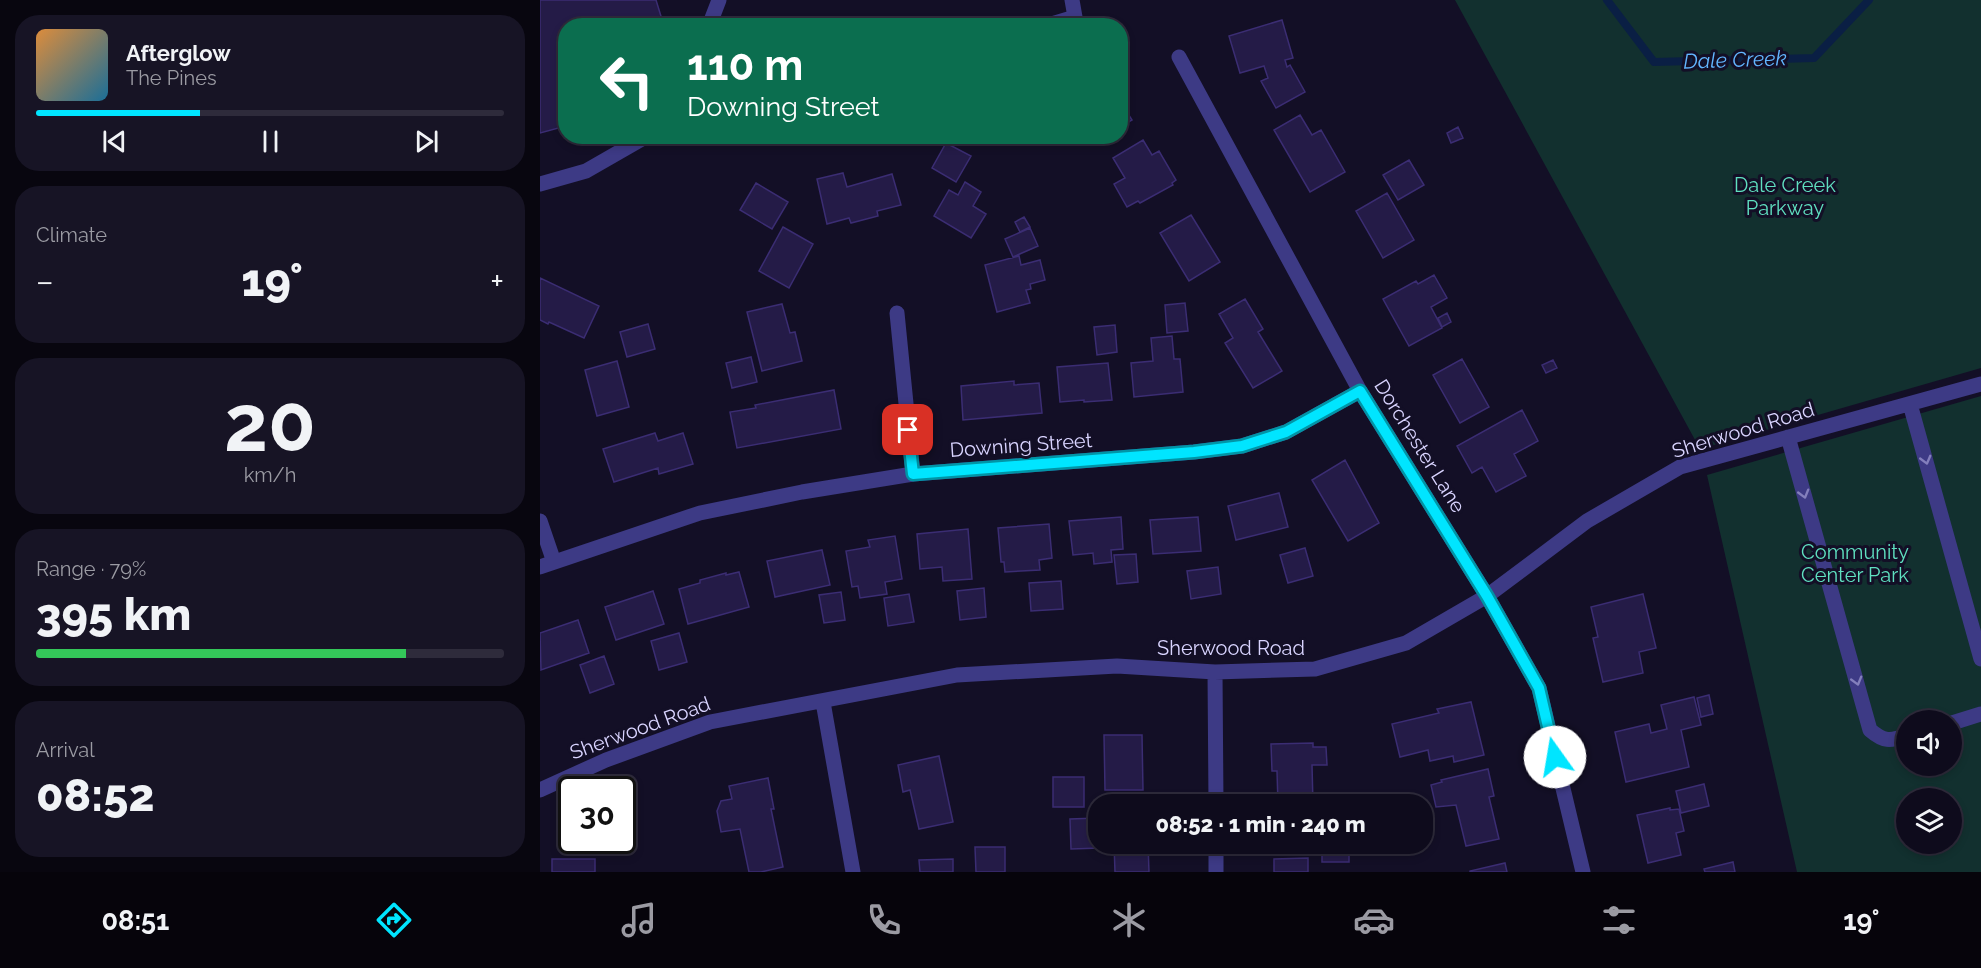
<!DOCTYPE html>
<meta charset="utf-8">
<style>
:root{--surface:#0e0b1c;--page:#171425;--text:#f1f3f6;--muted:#9b9ba3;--line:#2e2b3b;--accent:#00e5ff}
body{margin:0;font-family:Raleway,sans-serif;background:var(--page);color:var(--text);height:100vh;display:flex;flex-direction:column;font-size:22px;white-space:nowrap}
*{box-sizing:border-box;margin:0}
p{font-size:20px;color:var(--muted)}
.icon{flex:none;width:33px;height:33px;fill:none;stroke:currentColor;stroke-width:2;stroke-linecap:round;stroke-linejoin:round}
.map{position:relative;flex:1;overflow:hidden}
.sheet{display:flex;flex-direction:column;gap:15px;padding:15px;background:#08060f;width:540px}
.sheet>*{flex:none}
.top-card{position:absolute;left:18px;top:18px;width:570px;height:126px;border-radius:24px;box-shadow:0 3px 9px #0003,0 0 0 2px var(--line);background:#0b6e4f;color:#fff;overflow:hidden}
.tools{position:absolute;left:1356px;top:710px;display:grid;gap:12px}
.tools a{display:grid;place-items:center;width:66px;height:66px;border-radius:50%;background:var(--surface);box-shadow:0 3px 9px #0003,0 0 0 2px var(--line);font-size:30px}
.speed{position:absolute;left:18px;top:776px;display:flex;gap:12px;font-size:30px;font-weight:700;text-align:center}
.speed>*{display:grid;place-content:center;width:78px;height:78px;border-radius:50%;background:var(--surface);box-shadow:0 3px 9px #0003,0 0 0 2px var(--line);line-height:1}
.speed .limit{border:3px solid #111;border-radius:9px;background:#fff;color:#111}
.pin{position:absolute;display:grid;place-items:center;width:51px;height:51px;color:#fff;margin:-26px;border-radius:12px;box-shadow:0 3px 9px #0006}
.me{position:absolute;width:66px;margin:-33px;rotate:347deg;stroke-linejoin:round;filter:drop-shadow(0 0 4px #0008)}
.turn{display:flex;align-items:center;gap:21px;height:126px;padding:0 30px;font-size:27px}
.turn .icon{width:78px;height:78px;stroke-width:2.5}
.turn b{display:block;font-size:42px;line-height:51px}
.big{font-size:45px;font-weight:800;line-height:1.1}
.sheet .widget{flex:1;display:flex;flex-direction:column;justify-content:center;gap:9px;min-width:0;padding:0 21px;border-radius:24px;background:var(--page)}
.sheet .dial{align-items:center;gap:0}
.dial b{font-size:78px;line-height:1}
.song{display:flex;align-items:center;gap:18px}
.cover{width:72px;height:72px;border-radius:9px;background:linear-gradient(135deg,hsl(30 70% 55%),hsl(200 70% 35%))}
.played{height:6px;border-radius:3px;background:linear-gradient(90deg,var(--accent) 35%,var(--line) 35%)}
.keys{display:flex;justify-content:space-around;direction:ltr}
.heat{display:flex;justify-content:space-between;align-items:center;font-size:33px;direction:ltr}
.charge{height:9px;border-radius:4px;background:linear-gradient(90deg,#34c759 79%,var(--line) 0)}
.trip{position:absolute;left:548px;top:794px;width:345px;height:60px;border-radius:24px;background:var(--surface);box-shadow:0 3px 9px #0003,0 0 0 2px var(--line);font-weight:800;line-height:60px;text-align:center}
.menu{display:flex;height:96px;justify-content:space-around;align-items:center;background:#06040b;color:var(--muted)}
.menu .icon{width:42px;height:42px}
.menu .selected{color:var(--accent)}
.menu b{font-size:27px;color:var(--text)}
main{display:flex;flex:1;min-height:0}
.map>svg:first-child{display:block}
.green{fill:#12302f;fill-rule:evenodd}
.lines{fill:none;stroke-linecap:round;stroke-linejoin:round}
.stream{stroke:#0a1f44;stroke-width:8}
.building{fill:#241b47;stroke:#3b2d73;stroke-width:1.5}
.minor{stroke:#3d3a85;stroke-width:15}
.oneway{stroke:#837fbc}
.route-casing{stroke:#0095a6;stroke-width:15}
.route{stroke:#00e5ff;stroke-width:10}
.labels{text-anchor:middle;stroke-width:6;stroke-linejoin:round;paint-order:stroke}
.park-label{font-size:20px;fill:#5fe0c0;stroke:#130f26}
.street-label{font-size:20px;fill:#d9d4ff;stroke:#130f26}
.water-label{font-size:21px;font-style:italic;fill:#62b6ff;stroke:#130f26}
</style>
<main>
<section class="sheet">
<div class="widget">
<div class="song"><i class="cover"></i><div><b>Afterglow</b><p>The Pines</p></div></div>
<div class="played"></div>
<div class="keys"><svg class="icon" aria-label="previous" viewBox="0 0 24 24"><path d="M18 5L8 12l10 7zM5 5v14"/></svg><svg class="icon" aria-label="pause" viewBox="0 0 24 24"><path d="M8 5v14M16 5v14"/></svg><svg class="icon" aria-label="next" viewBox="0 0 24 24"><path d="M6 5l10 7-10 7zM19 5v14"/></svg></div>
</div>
<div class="widget"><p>Climate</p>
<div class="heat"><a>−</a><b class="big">19°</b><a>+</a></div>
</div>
<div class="widget dial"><b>20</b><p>km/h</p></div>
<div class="widget"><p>Range · 79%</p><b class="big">395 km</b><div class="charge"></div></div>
<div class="widget"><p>Arrival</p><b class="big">08:52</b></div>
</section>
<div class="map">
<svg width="1441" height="872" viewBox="0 0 1441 872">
<rect width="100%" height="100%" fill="#130f26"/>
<!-- green -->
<path class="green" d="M915,0H1441V368L1160,449Z
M1441,396V872H1257L1167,475ZM1366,720H1412V765H1366ZM1366,798H1412V843H1366Z"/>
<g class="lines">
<!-- stream -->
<path class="stream" d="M1067,0L1114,62L1274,58L1329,0"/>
</g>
<!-- building -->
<path class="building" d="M0,0H116L124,26H26V126L0,133Z
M742,20L753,58L745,60L747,67L750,65L765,92L736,108L721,81L728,78L724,66L700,73L689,36Z
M580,101L592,120L580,127Z
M760,115L772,135L781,130L805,172L770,192L734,130Z
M918,127L923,138L911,143L907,133Z
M603,140L612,155L619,151L636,180L632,183L633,185L600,203L598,201L587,207L574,184L585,178L573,158Z
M406,143L431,156L416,182L392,168Z
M869,160L884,185L858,200L843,175Z
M303,173L307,187L352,174L361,205L337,211L338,216L311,223L309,218L287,224L277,179Z
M425,182L441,192L433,206L446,214L431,238L394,216L409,190L418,195Z
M216,183L248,202L232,229L200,210Z
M847,193L874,240L843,258L816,211Z
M651,215L680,262L649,281L620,233Z
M484,217L490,227L480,232L475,222Z
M243,227L273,244L249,288L219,271Z
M490,228L498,246L473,257L465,239Z
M479,256L481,265L500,260L505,280L490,284L491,289L486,290L490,303L457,312L445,265Z
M894,275L907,298L891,307L902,328L869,346L843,299L876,281L878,284Z
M0,278L59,306L44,338L9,322L8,324L0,320Z
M705,299L723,329L718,332L742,371L713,388L685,343L693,338L679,314Z
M645,303L648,331L627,333L625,305Z
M242,304L250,333L255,332L262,361L222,371L207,312Z
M907,313L911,322L902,327L898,318Z
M108,324L115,349L87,357L80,332Z
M575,325L577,352L557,355L554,327Z
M632,336L634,359H640L643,392L594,397L591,363L613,361L611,338Z
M211,357L217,382L192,388L186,363Z
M922,359L949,407L920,423L893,375Z
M1013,360L1017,368L1006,373L1002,365Z
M77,361L89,407L57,416L45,370Z
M568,363L572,400L544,402V400L520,402L517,367Z
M474,381V385L499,383L502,413L423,420L421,386Z
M294,390L301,429L197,448L190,412L216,408L215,405Z
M982,410L998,441L974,454L986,476L956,492L942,467L932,473L917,446Z
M115,433L118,441L143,433L153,464L119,474L118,468L74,482L63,449Z
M805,460L839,523L808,541L772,480Z
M739,493L748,527L696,540L688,506Z
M581,517L583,549L571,550L572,562L554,564L553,553L533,555L529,521Z
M658,517L661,551L613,554L610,520Z
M509,524L512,558L499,560L500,570L465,572L464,562H461L458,528Z
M428,529L432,579L403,581L402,567L380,569L377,534Z
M355,536L362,579L345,582L347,594L320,598L318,586L312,587L306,551L330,547L328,540Z
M765,548L773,576L748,583L740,555Z
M282,550L290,585L235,597L227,561Z
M596,554L598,582L577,584L574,555Z
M678,567L681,594L651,599L647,571Z
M199,572L209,607L148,624L139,589L160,583V580L186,573V575Z
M521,581L523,609L491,611L489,583Z
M444,588L446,617L420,620L417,591Z
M113,591L124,624L76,640L65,607Z
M301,592L305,620L284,623L279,595Z
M369,594L374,622L348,626L344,598Z
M1103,594L1116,648L1099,652L1103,673L1063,682L1053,638L1058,637L1051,607Z
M38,620L49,653L1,670L0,633Z
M139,633L147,662L119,670L111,641Z
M64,656L74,684L50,693L40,665Z
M1169,695L1173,714L1161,717L1157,698Z
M1154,697L1161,725L1141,730L1149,767L1086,782L1075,732L1109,724L1111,733L1127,729L1121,705Z
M931,702L944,755L914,762L913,756L890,761L888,750L860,757L852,724L899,713L897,709Z
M564,735H602L603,790H565Z
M773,743V747H786L787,765H772L773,804H738L737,771H732L731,744Z
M399,756L413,822L379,829L370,790L363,792L358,765Z
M948,769L954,796L949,797L959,839L926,846L916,805L896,807L891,785L902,782L901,780Z
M513,777H544V807H513Z
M228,778L234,809H231L243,867L221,872H209L200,829L181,832L177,811L181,801L192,799L189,786Z
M1164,784L1169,806L1141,813L1136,791Z
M1130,808V810L1139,809L1144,831L1136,833L1141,855L1108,863L1097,815Z
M558,818V843H560V848L531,849L530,819Z
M574,843H608L609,872H575Z
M782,843H809V862H782Z
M435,847H465V872H436Z
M768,858V872H734V859Z
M12,859H55V872H12Z
M413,859V872H380L379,860Z
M1193,862L1195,872H1165L1164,869Z
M965,863L967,872H930V871Z"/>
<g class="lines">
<!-- minor -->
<path class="minor" d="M169,26L179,0
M505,26L535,17L532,0
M639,57L820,391L947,596L999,688L1043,872
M0,184L46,171L107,136
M357,313L373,474
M1370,404L1441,659
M1248,437L1330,730C1344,742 1350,741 1366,736
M0,521L14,562
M0,567L160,513L262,492L373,474L654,452L702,446L746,432L820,391
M675,672L676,804
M283,702L313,872
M1412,723L1441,714
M0,790L66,760L170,722L417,675L577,666L675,672L775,669L866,643L947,596L1047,521L1140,467L1441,384
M676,843V872"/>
</g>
<!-- one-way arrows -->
<defs><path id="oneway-chevron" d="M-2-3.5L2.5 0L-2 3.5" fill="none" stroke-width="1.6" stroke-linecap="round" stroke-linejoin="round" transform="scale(1.5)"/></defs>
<g class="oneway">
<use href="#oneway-chevron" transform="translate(1386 460) rotate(75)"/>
<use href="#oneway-chevron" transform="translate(1264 494) rotate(74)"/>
<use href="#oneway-chevron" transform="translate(1317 681) rotate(74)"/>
</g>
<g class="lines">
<defs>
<path id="route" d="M368,430L373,474L654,452L702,446L746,432L820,391L947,596L999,688L1015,757"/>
</defs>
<!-- route casing -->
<use href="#route" class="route-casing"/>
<!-- route -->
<use href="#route" class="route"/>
</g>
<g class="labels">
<!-- park labels -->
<g class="park-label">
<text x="1245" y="192">Dale Creek<tspan x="1245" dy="23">Parkway</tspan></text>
<text x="1315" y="559">Community<tspan x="1315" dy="23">Center Park</tspan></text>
</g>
<!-- street labels -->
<g class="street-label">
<text transform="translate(1203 430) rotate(-17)" y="7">Sherwood Road</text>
<text transform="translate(481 445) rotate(-4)" y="7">Downing Street</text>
<text transform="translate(880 446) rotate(58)" y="7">Dorchester Lane</text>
<text x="691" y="655">Sherwood Road</text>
<text transform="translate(100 728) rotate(-20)" y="7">Sherwood Road</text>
</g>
<!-- water labels -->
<g class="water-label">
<text transform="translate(1195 60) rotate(-2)" y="7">Dale Creek</text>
</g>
</g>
</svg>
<div class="tools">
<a><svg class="icon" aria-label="sound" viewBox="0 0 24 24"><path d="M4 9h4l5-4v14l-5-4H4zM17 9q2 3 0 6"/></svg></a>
<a><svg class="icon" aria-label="layers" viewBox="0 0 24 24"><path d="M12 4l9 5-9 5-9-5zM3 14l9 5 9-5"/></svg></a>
</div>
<div class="speed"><div class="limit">30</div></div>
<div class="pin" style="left:368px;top:430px;background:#d93025"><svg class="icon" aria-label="arrive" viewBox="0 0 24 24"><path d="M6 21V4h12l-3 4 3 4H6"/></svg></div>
<svg class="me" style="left:1015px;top:757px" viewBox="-20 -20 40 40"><circle r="19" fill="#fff"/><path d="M0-13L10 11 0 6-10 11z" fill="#00e5ff"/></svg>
<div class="trip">08:52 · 1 min · 240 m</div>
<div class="top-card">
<div class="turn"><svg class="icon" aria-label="left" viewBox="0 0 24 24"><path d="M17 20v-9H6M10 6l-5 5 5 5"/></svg><div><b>110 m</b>Downing Street</div></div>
</div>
</div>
</main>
<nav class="menu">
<b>08:51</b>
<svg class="icon selected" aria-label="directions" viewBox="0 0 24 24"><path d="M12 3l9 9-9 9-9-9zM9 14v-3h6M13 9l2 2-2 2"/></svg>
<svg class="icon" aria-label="music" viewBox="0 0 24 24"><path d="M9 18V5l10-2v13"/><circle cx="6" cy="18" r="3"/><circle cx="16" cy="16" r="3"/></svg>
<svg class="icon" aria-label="phone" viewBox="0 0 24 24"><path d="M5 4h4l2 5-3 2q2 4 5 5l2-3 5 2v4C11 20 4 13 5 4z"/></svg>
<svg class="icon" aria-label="climate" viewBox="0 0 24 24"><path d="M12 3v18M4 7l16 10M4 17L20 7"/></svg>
<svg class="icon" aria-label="car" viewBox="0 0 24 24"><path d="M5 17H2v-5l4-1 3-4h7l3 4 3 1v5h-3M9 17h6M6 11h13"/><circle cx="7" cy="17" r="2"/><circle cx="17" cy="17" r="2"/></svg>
<svg class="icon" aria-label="filters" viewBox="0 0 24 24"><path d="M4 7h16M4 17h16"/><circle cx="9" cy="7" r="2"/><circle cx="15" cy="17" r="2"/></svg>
<b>19°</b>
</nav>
